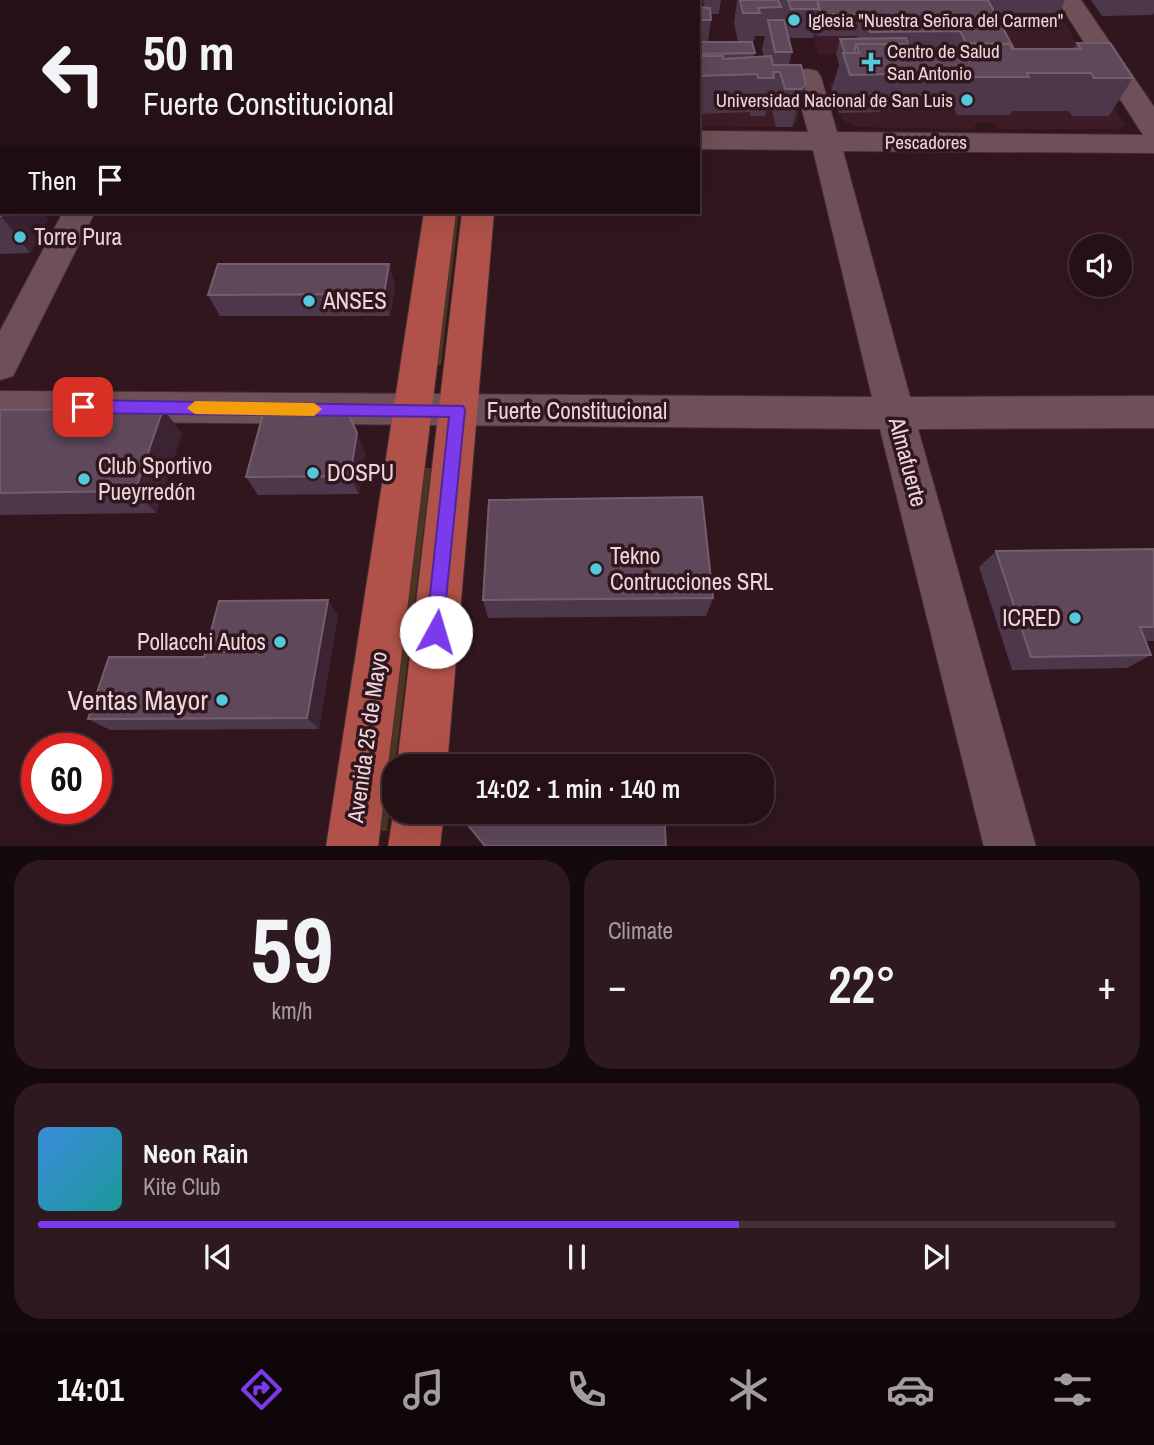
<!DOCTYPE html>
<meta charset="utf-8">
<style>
:root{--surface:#251016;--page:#2d191f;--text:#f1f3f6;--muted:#a39da1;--line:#423035;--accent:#7c3aed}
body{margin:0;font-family:"Archivo Narrow",sans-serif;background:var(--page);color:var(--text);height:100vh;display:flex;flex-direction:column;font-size:26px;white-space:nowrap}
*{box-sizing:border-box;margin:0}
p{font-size:23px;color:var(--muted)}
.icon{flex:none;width:38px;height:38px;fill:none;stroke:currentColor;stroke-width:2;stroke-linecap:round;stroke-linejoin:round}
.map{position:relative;height:846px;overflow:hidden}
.sheet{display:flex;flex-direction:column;gap:14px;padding:14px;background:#14090c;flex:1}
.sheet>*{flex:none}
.top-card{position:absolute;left:0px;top:0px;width:700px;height:214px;box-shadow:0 7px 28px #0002,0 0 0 2px var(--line);background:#251016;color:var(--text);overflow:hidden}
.controls{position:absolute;left:1069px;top:234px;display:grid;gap:14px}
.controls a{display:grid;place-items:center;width:63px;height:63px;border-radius:50%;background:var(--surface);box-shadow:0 7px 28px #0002,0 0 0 2px var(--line);font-size:35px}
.speed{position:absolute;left:21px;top:733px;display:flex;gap:14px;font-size:35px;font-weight:700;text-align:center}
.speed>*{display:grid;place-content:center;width:91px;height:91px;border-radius:50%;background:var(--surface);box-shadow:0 7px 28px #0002,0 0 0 2px var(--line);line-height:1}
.speed .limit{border:10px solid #d22;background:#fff;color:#111}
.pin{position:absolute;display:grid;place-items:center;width:60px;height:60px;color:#fff;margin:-30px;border-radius:14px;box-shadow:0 4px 10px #0006}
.me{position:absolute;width:77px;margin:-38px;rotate:6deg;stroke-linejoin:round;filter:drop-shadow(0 0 5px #0008)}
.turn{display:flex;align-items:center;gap:24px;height:147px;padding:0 28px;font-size:32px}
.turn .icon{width:91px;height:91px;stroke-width:2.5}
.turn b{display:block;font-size:49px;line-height:60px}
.then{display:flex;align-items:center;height:66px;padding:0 28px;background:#0003;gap:14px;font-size:26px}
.big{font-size:52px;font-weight:600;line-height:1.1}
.sheet .card{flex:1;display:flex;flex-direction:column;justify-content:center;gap:10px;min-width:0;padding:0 24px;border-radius:28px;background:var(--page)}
.sheet .dial{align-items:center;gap:0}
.dial b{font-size:91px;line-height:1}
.song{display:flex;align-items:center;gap:21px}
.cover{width:84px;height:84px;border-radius:10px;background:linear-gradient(135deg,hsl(210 70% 55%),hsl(180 70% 35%))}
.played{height:7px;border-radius:4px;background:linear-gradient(90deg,var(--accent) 65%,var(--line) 65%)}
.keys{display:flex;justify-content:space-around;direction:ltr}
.heat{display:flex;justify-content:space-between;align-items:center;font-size:38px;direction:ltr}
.sheet .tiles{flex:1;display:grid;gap:14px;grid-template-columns:1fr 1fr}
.card:last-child{grid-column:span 2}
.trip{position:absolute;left:382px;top:754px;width:392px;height:70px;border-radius:28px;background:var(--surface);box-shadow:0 7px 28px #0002,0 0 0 2px var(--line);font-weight:600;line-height:70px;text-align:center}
.tab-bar{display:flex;height:112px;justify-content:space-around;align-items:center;background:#0f0609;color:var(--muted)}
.tab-bar .icon{width:49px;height:49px}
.tab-bar .on{color:var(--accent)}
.tab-bar b{font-size:32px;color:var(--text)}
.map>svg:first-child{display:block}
.built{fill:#3e1c27}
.green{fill:#4d3621}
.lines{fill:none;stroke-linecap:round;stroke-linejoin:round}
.minor-casing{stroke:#453136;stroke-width:2}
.major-casing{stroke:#453136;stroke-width:2}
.minor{fill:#705058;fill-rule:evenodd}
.major{fill:#b05249;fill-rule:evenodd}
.wall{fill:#4d374a}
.shaded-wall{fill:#3b2332}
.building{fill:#5e485a;stroke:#745e6e;stroke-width:2}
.route{fill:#7c3aed;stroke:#51269a;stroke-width:2}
.slow{fill:#f59e0b}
.poi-dot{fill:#53cadc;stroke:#31161e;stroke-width:2.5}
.labels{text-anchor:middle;stroke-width:7;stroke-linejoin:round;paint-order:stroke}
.far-poi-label{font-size:19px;fill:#ead6db;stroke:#31161e;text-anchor:start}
.far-street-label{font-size:19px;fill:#ead6db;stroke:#31161e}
.poi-label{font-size:23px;fill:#ead6db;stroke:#31161e;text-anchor:start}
.street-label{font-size:23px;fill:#ead6db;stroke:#31161e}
.near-poi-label{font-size:28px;fill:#ead6db;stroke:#31161e;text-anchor:end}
</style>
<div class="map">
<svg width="1154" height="847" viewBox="0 0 1154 847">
<rect width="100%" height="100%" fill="#31161e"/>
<!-- built -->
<path class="built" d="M815,0H1051L1125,125L1117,129H1002L989,122L978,123L972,129L857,127L842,120L828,82H890L900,54H818L805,8Z
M698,80L785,81L796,122L792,127L698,126Z"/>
<!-- green -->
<path class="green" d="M453,212H459L441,365H433Z
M422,468H431L387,831H376Z"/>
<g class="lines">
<defs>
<path id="minor" d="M174,0H198V2H174Z
M1057,0H1081L1154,107V153L843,151L910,397L1154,396V428L918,429L1036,847H984L880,429L0,421V391L872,397L813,150L698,149V131L808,132L793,77L797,71L807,69L817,71L821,77L837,132L1143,135Z
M0,123H2V141H0Z
M63,212H95L13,376L0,380V331Z"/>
<path id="major" d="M457,0H481V2H457Z
M488,0H512L487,2Z
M424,212H456L378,847H326Z
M462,212H494L447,766H397Z
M394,809V812H444L440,847H388Z"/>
</defs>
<!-- minor casing -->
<use href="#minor" class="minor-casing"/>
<!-- major casing -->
<use href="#major" class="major-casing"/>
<!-- minor -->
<use href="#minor" class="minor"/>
<!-- major -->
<use href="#major" class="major"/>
</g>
<!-- wall -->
<path class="wall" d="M518,0H681L680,1L664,2H518Z
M703,0H721L719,14H710L711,20L708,42L755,53L754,57H764L762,49L765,36H755L754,41L738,42L734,23L737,0H1065L1059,13H995L1013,47L1012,49H1073L1077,43L1133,78L1109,116H1072L1069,111H1012L1010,115H957L954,108H881L880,112L839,113L831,91L839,65L836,54L840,39H858L857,36H818L814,34L813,38H789L792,52L789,65L806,84L796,122L792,127H776L772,110H767L765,116H750V112L698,114V7H704Z
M1091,0H1154V13L1153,15L1102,16Z
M2,30V108L0,111V33Z
M0,182L48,219L30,253L0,254Z
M389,264L395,286L390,316H220L208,295Z
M0,410L182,433L156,513L0,515Z
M365,452L359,494L258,495L246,477Z
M1154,549V641H1145L1151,655L1127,668L1012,670L979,567L996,551Z
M713,598L706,616L488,618L483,600Z
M338,615L319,729L110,730L88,719L204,657Z"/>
<!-- shaded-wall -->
<path class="shaded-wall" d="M144,0H155L156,2H143Z
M2,77V108L0,111V80Z
M806,84L796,122L792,127L802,89Z
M4,212H43L48,219L30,253L1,216Z
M389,264L395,286L390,316L384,294Z
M163,409L182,433L156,513L135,491Z
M357,433L365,452L359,494L350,476Z
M328,600L338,615L319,729L307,718Z"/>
<!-- building -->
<path class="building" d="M47,0H144L143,2H46Z
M341,0H436V2H340Z
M518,0H597V2H518Z
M631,0H664V2H631Z
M740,0H778L781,7L758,8L760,13H743Z
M788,0H817L820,9H791Z
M817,0H988L1013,47H1011L1010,44L966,43L960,31L870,32L863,14H824L820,11Z
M698,7L710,8L711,20H698Z
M768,20H784L792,52H775Z
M2,30V44H0V33Z
M906,38L910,50H907L904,44H856L854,53H845L840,39Z
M698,42H752L755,53L698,54Z
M963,43L1010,44L1012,49H1081L1077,43H1110L1133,78H1094L1091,73H1027L1029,77H974L971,70H892L893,74L850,75L843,53H859L856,44H904L907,50H966Z
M698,56H723V59L771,56L773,65H801L806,84L802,89H785L780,72H773L774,78H758L757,74L698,76Z
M0,57L2,60V77L0,80Z
M0,182H2V212H4L1,216H0Z
M218,264H389L384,294L208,295Z
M163,409L135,491L0,493V410Z
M348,413L357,433L350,476L246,477L263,414Z
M702,497L713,598L483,600L489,500Z
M1154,549V627H1140L1151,655L1031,657L996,551Z
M328,600L307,718L88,719L109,657H204L219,601Z
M468,754L661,756L662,766H467Z
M464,812H664L666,846H485L463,819Z"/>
<!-- route -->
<path class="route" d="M83,400L463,406L465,410L442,639L436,641L429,639L426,632L449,417L83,413L75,407Z"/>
<!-- slow -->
<path class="slow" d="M195,401L314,403L322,409L314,416L195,414L187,408Z"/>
<!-- markers -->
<g class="poi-dot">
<circle cx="794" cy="20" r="7"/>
<path d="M867.5 51.5h7v7h7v7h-7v7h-7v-7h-7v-7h7z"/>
<circle cx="967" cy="100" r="7"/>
<circle cx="20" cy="237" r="7"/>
<circle cx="309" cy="301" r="7"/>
<circle cx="313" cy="473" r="7"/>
<circle cx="84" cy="479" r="7"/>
<circle cx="596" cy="569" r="7"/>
<circle cx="1075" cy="618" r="7"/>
<circle cx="280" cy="642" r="7"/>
<circle cx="222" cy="700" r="7"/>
</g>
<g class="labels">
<!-- far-poi labels -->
<g class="far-poi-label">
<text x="808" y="27">Iglesia "Nuestra Señora del Carmen"</text>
<text x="887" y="58">Centro de Salud<tspan x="887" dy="22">San Antonio</tspan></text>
<text x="953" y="107" text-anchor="end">Universidad Nacional de San Luis</text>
</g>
<!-- far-street labels -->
<g class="far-street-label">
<text x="926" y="149">Pescadores</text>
</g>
<!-- poi labels -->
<g class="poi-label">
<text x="34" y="245">Torre Pura</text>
<text x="323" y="309">ANSES</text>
<text x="98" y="474">Club Sportivo<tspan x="98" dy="26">Pueyrredón</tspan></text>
<text x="327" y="481">DOSPU</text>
<text x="610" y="564">Tekno<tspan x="610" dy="26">Contrucciones SRL</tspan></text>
<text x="1061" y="626" text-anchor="end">ICRED</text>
<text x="266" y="650" text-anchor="end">Pollacchi Autos</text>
</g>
<!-- street labels -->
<g class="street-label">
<text x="577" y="419">Fuerte Constitucional</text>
<text transform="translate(908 462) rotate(75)" y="8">Almafuerte</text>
<text transform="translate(367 737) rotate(-82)" y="8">Avenida 25 de Mayo</text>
</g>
<!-- near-poi labels -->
<g class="near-poi-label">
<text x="208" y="710">Ventas Mayor</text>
</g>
</g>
</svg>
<div class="controls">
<a><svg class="icon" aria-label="sound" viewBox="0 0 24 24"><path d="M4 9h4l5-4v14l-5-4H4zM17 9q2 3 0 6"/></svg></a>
</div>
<div class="speed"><div class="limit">60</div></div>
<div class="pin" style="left:83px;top:407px;background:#d93025"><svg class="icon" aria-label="arrive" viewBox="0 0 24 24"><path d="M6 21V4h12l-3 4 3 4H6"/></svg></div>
<svg class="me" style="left:436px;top:632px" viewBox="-20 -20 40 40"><circle r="19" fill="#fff"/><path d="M0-13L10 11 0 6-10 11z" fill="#7c3aed"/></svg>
<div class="trip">14:02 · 1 min · 140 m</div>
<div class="top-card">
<div class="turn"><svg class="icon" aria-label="left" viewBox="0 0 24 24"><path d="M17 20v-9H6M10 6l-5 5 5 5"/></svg><div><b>50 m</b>Fuerte Constitucional</div></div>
<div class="then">Then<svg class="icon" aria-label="arrive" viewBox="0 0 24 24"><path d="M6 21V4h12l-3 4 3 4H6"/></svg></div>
</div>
</div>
<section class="sheet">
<div class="tiles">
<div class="card dial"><b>59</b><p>km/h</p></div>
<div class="card"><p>Climate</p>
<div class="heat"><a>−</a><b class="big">22°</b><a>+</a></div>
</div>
<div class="card">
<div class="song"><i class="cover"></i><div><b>Neon Rain</b><p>Kite Club</p></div></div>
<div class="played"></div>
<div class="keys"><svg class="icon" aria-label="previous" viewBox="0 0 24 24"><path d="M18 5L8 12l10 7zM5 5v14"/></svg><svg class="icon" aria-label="pause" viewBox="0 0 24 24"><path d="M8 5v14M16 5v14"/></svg><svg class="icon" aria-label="next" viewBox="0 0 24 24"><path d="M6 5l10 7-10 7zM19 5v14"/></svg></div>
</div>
</div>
</section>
<nav class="tab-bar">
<b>14:01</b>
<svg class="icon on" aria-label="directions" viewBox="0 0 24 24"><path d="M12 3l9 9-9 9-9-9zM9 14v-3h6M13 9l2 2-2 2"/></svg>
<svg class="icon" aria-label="music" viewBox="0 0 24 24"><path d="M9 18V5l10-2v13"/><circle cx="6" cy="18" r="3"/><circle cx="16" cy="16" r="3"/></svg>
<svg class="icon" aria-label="phone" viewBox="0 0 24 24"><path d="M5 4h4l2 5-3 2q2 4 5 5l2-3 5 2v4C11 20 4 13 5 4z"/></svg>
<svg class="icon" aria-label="climate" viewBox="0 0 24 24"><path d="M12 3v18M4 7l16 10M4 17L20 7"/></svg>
<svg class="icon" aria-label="car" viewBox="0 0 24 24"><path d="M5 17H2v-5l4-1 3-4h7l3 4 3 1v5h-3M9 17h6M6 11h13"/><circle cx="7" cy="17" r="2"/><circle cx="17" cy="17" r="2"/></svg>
<svg class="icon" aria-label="filters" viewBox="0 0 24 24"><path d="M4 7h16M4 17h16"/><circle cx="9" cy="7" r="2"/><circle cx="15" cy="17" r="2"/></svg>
</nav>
